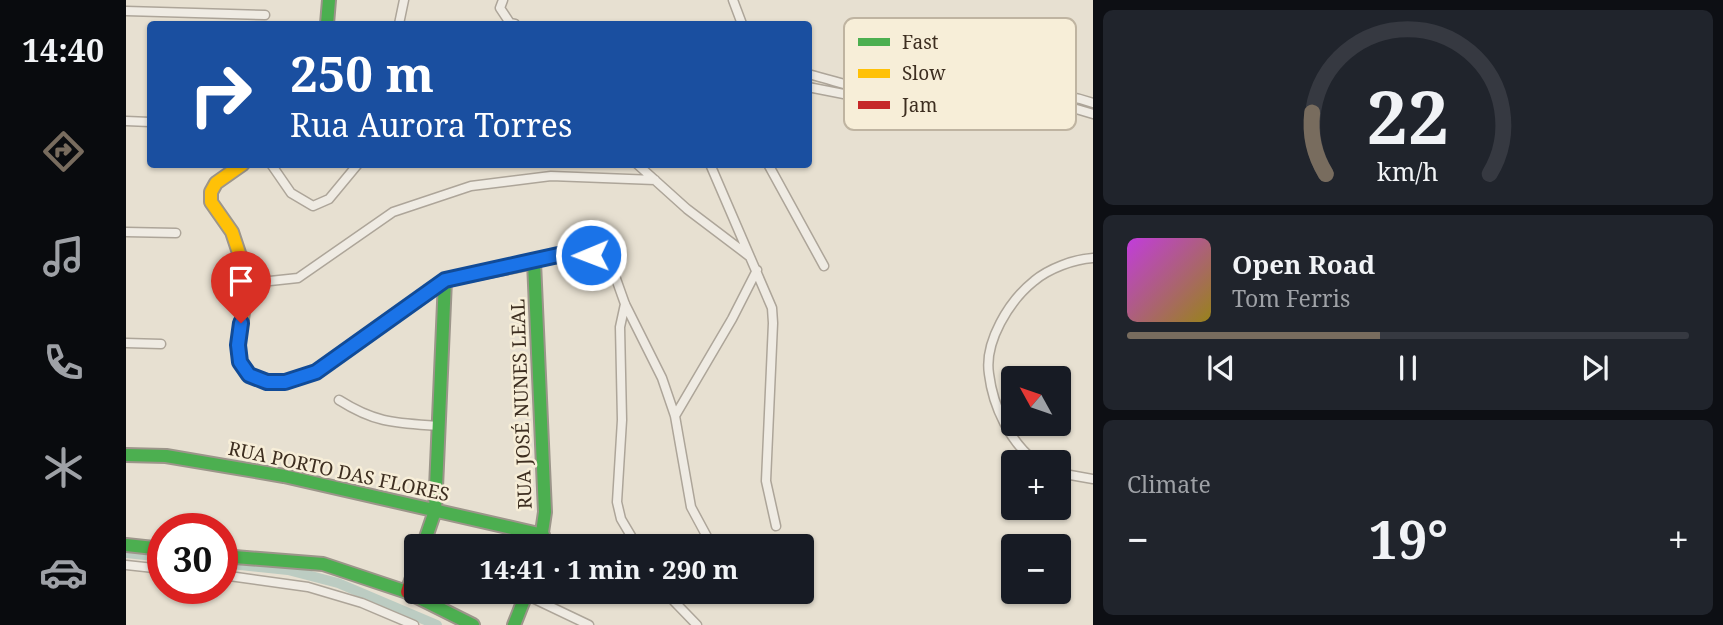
<!DOCTYPE html>
<meta charset="utf-8">
<style>
:root{--surface:#171b24;--page:#20242c;--text:#f1f3f6;--muted:#9ea1a6;--line:#363941;--accent:#786c5e}
body{margin:0;font-family:"Noto Serif",serif;background:var(--page);color:var(--text);height:100vh;display:flex;flex-direction:column;font-size:26px;white-space:nowrap}
*{box-sizing:border-box;margin:0}
p{font-size:23px;color:var(--muted)}
.icon{flex:none;width:38px;height:38px;fill:none;stroke:currentColor;stroke-width:2;stroke-linecap:round;stroke-linejoin:round}
.map{position:relative;flex:1;overflow:hidden}
.panel{display:flex;flex-direction:column;gap:10px;padding:10px;background:#0d0f14;width:630px}
.panel>*{flex:none}
.banner{position:absolute;left:21px;top:21px;width:665px;height:147px;border-radius:7px;box-shadow:0 2px 5px #0004;background:#1a4fa0;color:#fff;overflow:hidden}
.needle{width:46px;rotate:310deg}
.buttons{position:absolute;left:875px;top:366px;display:grid;gap:14px}
.buttons a{display:grid;place-items:center;width:70px;height:70px;border-radius:7px;background:var(--surface);box-shadow:0 2px 5px #0004;font-size:35px}
.speed{position:absolute;left:21px;top:513px;display:flex;gap:14px;font-size:35px;font-weight:700;text-align:center}
.speed>*{display:grid;place-content:center;width:91px;height:91px;border-radius:50%;background:var(--surface);box-shadow:0 2px 5px #0004;line-height:1}
.speed .limit{border:10px solid #d22;background:#fff;color:#111}
.pin{position:absolute;display:grid;place-items:center;width:60px;height:60px;color:#fff;margin:-72px -30px;border-radius:50% 50% 50% 0;rotate:-45deg;box-shadow:0 0 7px #0007}
.pin .icon{rotate:45deg}
.me{position:absolute;width:77px;margin:-38px;rotate:269deg;stroke-linejoin:round;filter:drop-shadow(0 0 5px #0008)}
.turn{display:flex;align-items:center;gap:24px;height:147px;padding:0 28px;font-size:32px}
.turn .icon{width:91px;height:91px;stroke-width:2.5}
.turn b{display:block;font-size:49px;line-height:60px}
.big{font-size:52px;font-weight:700;line-height:1.1}
.panel .widget{flex:1;display:flex;flex-direction:column;justify-content:center;gap:10px;min-width:0;padding:0 24px;border-radius:10px;background:var(--page)}
.panel .dial{align-items:center;gap:0}
.dial svg{height:182px;overflow:visible;fill:none;stroke:var(--line);stroke-width:7;stroke-linecap:round;text-anchor:middle}
.dial text{fill:var(--text);stroke:none}
.song{display:flex;align-items:center;gap:21px}
.cover{width:84px;height:84px;border-radius:10px;background:linear-gradient(135deg,hsl(290 70% 55%),hsl(50 70% 35%))}
.played{height:7px;border-radius:4px;background:linear-gradient(90deg,var(--accent) 45%,var(--line) 45%)}
.keys{display:flex;justify-content:space-around;direction:ltr}
.heat{display:flex;justify-content:space-between;align-items:center;font-size:38px;direction:ltr}
.trip{position:absolute;left:278px;top:534px;width:410px;height:70px;border-radius:7px;background:var(--surface);box-shadow:0 2px 5px #0004;font-weight:700;line-height:70px;text-align:center}
main{display:flex;flex:1;min-height:0}
.dock{display:flex;flex-direction:column;width:126px;justify-content:space-around;align-items:center;background:#090b0e;color:var(--muted)}
.dock .icon{width:49px;height:49px}
.dock .current{color:var(--accent)}
.dock b{font-size:32px;color:var(--text)}
.map>svg:first-child{display:block}
.lines{fill:none;stroke-linecap:round;stroke-linejoin:round}
.canal{stroke:#bcccc2;stroke-width:10}
.street-casing{stroke:#ada599;stroke-width:11}
.fast-casing{stroke:#9c958a;stroke-width:16}
.slow-casing{stroke:#9c958a;stroke-width:16}
.jam-casing{stroke:#9c958a;stroke-width:16}
.street{stroke:#efebe3;stroke-width:8}
.fast{stroke:#4caf50;stroke-width:12}
.slow{stroke:#ffc107;stroke-width:12}
.jam{stroke:#c62828;stroke-width:12}
.route-casing{stroke:#114b97;stroke-width:18}
.route{stroke:#1a73e8;stroke-width:12}
.labels{text-anchor:middle;stroke-width:5;stroke-linejoin:round;paint-order:stroke}
.street-label{font-size:19px;fill:#3d2e20;stroke:#f7eed8}
.key{fill:#f7eed8;stroke:#bfb4a1;stroke-width:2}
.key-label{font-size:19px;fill:#3d2e20}
</style>
<main>
<nav class="dock">
<b>14:40</b>
<svg class="icon current" aria-label="directions" viewBox="0 0 24 24"><path d="M12 3l9 9-9 9-9-9zM9 14v-3h6M13 9l2 2-2 2"/></svg>
<svg class="icon" aria-label="music" viewBox="0 0 24 24"><path d="M9 18V5l10-2v13"/><circle cx="6" cy="18" r="3"/><circle cx="16" cy="16" r="3"/></svg>
<svg class="icon" aria-label="phone" viewBox="0 0 24 24"><path d="M5 4h4l2 5-3 2q2 4 5 5l2-3 5 2v4C11 20 4 13 5 4z"/></svg>
<svg class="icon" aria-label="climate" viewBox="0 0 24 24"><path d="M12 3v18M4 7l16 10M4 17L20 7"/></svg>
<svg class="icon" aria-label="car" viewBox="0 0 24 24"><path d="M5 17H2v-5l4-1 3-4h7l3 4 3 1v5h-3M9 17h6M6 11h13"/><circle cx="7" cy="17" r="2"/><circle cx="17" cy="17" r="2"/></svg>
</nav>
<div class="map">
<svg width="967" height="625" viewBox="0 0 967 625">
<rect width="100%" height="100%" fill="#e7e0d1"/>
<g class="lines">
<!-- canal -->
<path class="canal" d="M0,553L37,557
M96,563L162,570L212,583L311,625"/>
<defs>
<path id="street" d="M377,0L374,8L384,23L389,24
M607,0L616,24
M0,11L139,15
M273,24L278,0
M682,74C717,83 753,96 789,98C845,101 913,83 967,103
M682,87L779,106L930,103L967,114
M0,121L24,122
M145,164L165,193L187,206L203,199L232,164
M511,164L561,209L623,256
M584,164L646,308L647,323L640,481L650,526
M642,164L698,266
M0,232L50,233
M408,260L446,252L465,255L478,262L488,273L499,304L536,378L549,416L565,507L586,546
M122,280L144,281L172,278L267,212L345,186L425,176L529,180
M499,304L494,327L496,420L491,502L495,519L511,546
M0,343L35,344
M213,400C251,424 271,423 314,426
M549,416L606,319L631,270
M910,462C884,442 867,407 863,374C858,342 883,301 908,281C922,269 948,259 967,258
M933,473L967,479
M0,565L37,569
M96,575L182,587L236,603L288,625
M539,592L571,625
M400,595L463,625"/>
<path id="fast" d="M201,24L203,0
M408,262L419,512L414,546
M0,455L40,456L158,476L417,535
M0,545L37,549
M297,546L309,511L319,280
M96,556L197,564L281,592L347,625
M388,625L401,592"/>
<path id="slow" d="M117,164L90,183L85,192V202L106,232L122,280L112,345L114,362L123,375L141,382H159L190,372L319,280L408,262"/>
<path id="jam" d="M281,592L290,566"/>
</defs>
<!-- street casing -->
<use href="#street" class="street-casing"/>
<!-- fast casing -->
<use href="#fast" class="fast-casing"/>
<!-- slow casing -->
<use href="#slow" class="slow-casing"/>
<!-- jam casing -->
<use href="#jam" class="jam-casing"/>
<!-- street -->
<use href="#street" class="street"/>
<!-- fast -->
<use href="#fast" class="fast"/>
<!-- slow -->
<use href="#slow" class="slow"/>
<!-- jam -->
<use href="#jam" class="jam"/>
</g>
<g class="lines">
<defs>
<path id="route" d="M115,323L112,345L114,362L123,375L141,382H159L190,372L319,280L446,252L465,255"/>
</defs>
<!-- route casing -->
<use href="#route" class="route-casing"/>
<!-- route -->
<use href="#route" class="route"/>
</g>
<g class="labels">
<!-- street labels -->
<g class="street-label">
<text transform="translate(395 404) rotate(-92)" y="7">RUA JOSÉ NUNES LEAL</text>
<text transform="translate(213 471) rotate(12)" y="7">RUA PORTO DAS FLORES</text>
</g>
</g>
<!-- legend -->
<rect x="718" y="18" width="232" height="112" rx="10" class="key"/>
<rect x="732" y="38" width="32" height="8" fill="#4caf50"/>
<rect x="732" y="69" width="32" height="9" fill="#ffc107"/>
<rect x="732" y="101" width="32" height="8" fill="#c62828"/>
<g class="key-label">
<text x="776" y="49">Fast</text>
<text x="776" y="80">Slow</text>
<text x="776" y="112">Jam</text>
</g>
</svg>
<div class="buttons">
<a><svg class="needle" viewBox="-14 -14 28 28"><path d="M0-13l5 13h-10z" fill="#e53935"/><path d="M0 13l5-13h-10z" fill="#9ea1a6"/></svg></a>
<a>+</a>
<a>−</a>
</div>
<div class="speed"><div class="limit">30</div></div>
<div class="pin" style="left:115px;top:323px;background:#d93025"><svg class="icon" aria-label="arrive" viewBox="0 0 24 24"><path d="M6 21V4h12l-3 4 3 4H6"/></svg></div>
<svg class="me" style="left:465px;top:255px" viewBox="-20 -20 40 40"><circle r="17" fill="#1a73e8" stroke="#fff" stroke-width="3"/><path d="M0-11L8 9 0 5-8 9z" fill="#fff"/></svg>
<div class="trip">14:41 · 1 min · 290 m</div>
<div class="banner">
<div class="turn"><svg class="icon" aria-label="right" viewBox="0 0 24 24"><path d="M7 20v-9h11M14 6l5 5-5 5"/></svg><div><b>250 m</b>Rua Aurora Torres</div></div>
</div>
</div>
<section class="panel">
<div class="widget dial"><svg viewBox="0 0 100 80">
<path d="M14 69A42 42 0 1 1 86 69"/>
<path d="M14 69A42 42 0 0 1 8 42" stroke="#786c5e"/>
<text x="50" y="56" font-size="32" font-weight="700">22</text>
<text x="50" y="72" font-size="11">km/h</text>
</svg></div>
<div class="widget">
<div class="song"><i class="cover"></i><div><b>Open Road</b><p>Tom Ferris</p></div></div>
<div class="played"></div>
<div class="keys"><svg class="icon" aria-label="previous" viewBox="0 0 24 24"><path d="M18 5L8 12l10 7zM5 5v14"/></svg><svg class="icon" aria-label="pause" viewBox="0 0 24 24"><path d="M8 5v14M16 5v14"/></svg><svg class="icon" aria-label="next" viewBox="0 0 24 24"><path d="M6 5l10 7-10 7zM19 5v14"/></svg></div>
</div>
<div class="widget"><p>Climate</p>
<div class="heat"><a>−</a><b class="big">19°</b><a>+</a></div>
</div>
</section>
</main>
